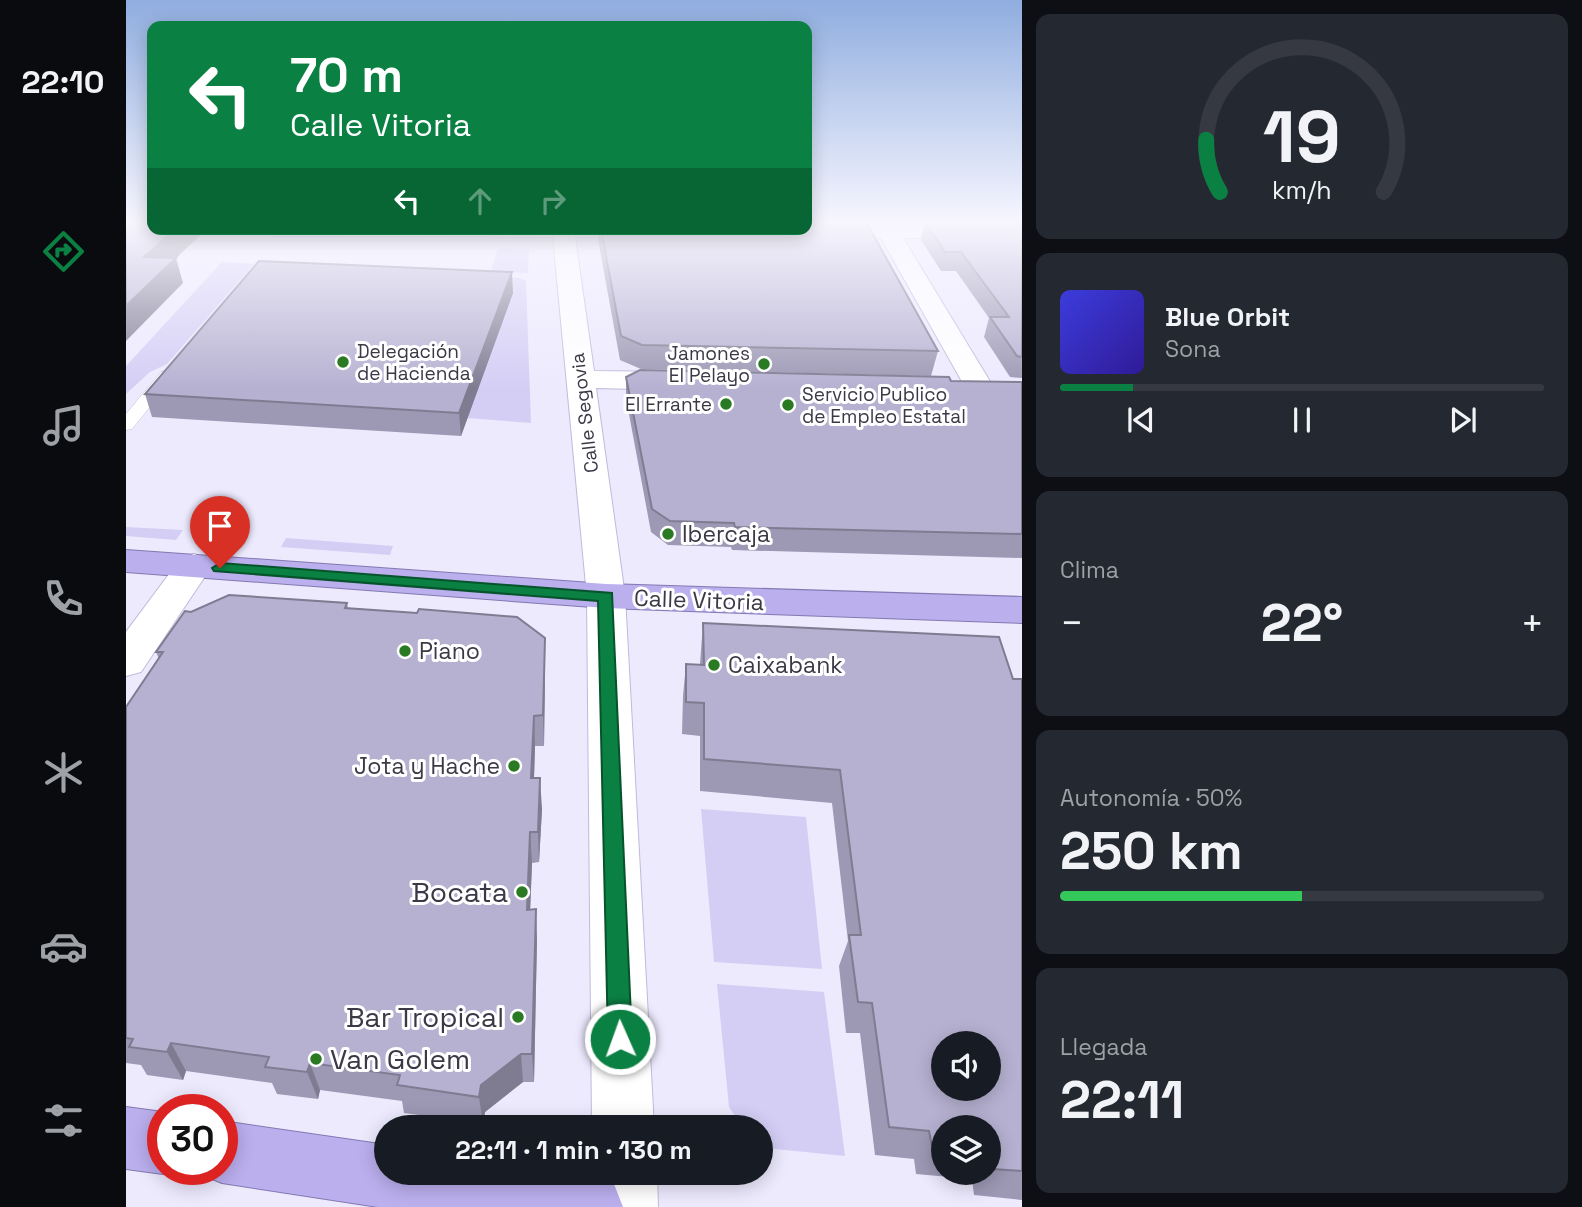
<!DOCTYPE html>
<html lang="es">
<meta charset="utf-8">
<style>
:root{--surface:#171b24;--page:#242831;--text:#f1f3f6;--muted:#9ea1a6;--line:#363941;--accent:#0b8043}
body{margin:0;font-family:"Space Grotesk",sans-serif;background:var(--page);color:var(--text);height:100vh;display:flex;flex-direction:column;font-size:26px;white-space:nowrap}
*{box-sizing:border-box;margin:0}
p{font-size:23px;color:var(--muted)}
.icon{flex:none;width:38px;height:38px;fill:none;stroke:currentColor;stroke-width:2;stroke-linecap:round;stroke-linejoin:round}
.map{position:relative;flex:1;overflow:hidden}
.drawer{display:flex;flex-direction:column;gap:14px;padding:14px;background:#0d0f14;width:560px}
.drawer>*{flex:none}
.top-card{position:absolute;left:21px;top:21px;width:665px;height:214px;border-radius:14px;box-shadow:0 4px 18px #0003;background:#0b8043;color:#fff;overflow:hidden}
.tools{position:absolute;left:805px;top:1031px;display:grid;gap:14px}
.tools a{display:grid;place-items:center;width:70px;height:70px;border-radius:50%;background:var(--surface);box-shadow:0 4px 18px #0003;font-size:35px}
.speed{position:absolute;left:21px;top:1094px;display:flex;gap:14px;font-size:35px;font-weight:700;text-align:center}
.speed>*{display:grid;place-content:center;width:91px;height:91px;border-radius:50%;background:var(--surface);box-shadow:0 4px 18px #0003;line-height:1}
.speed .limit{border:10px solid #d22;background:#fff;color:#111}
.pin{position:absolute;display:grid;place-items:center;width:60px;height:60px;color:#fff;margin:-72px -30px;border-radius:50% 50% 50% 0;rotate:-45deg;box-shadow:0 0 7px #0007}
.pin .icon{rotate:45deg}
.me{position:absolute;width:77px;margin:-38px;rotate:358deg;stroke-linejoin:round;filter:drop-shadow(0 0 5px #0008)}
.turn{display:flex;align-items:center;gap:24px;height:147px;padding:0 28px;font-size:32px}
.turn .icon{width:91px;height:91px;stroke-width:2.5}
.turn b{display:block;font-size:49px;line-height:60px}
.lanes{display:flex;align-items:center;height:66px;padding:0 28px;background:#0003;justify-content:center;gap:35px;direction:ltr}
.lanes .off{opacity:.35}
.big{font-size:52px;font-weight:800;line-height:1.1}
.drawer .widget{flex:1;display:flex;flex-direction:column;justify-content:center;gap:10px;min-width:0;padding:0 24px;border-radius:14px;background:var(--page)}
.drawer .dial{align-items:center;gap:0}
.dial svg{height:182px;overflow:visible;fill:none;stroke:var(--line);stroke-width:7;stroke-linecap:round;text-anchor:middle}
.dial text{fill:var(--text);stroke:none}
.song{display:flex;align-items:center;gap:21px}
.cover{width:84px;height:84px;border-radius:10px;background:linear-gradient(135deg,hsl(240 70% 55%),hsl(250 70% 35%))}
.played{height:7px;border-radius:4px;background:linear-gradient(90deg,var(--accent) 15%,var(--line) 15%)}
.keys{display:flex;justify-content:space-around;direction:ltr}
.heat{display:flex;justify-content:space-between;align-items:center;font-size:38px;direction:ltr}
.charge{height:10px;border-radius:5px;background:linear-gradient(90deg,#34c759 50%,var(--line) 0)}
.trip{position:absolute;left:248px;top:1115px;width:399px;height:70px;border-radius:35px;background:var(--surface);box-shadow:0 4px 18px #0003;font-weight:800;line-height:70px;text-align:center}
main{display:flex;flex:1;min-height:0}
.tab-bar{display:flex;flex-direction:column;width:126px;justify-content:space-around;align-items:center;background:#090b0e;color:var(--muted)}
.tab-bar .icon{width:49px;height:49px}
.tab-bar .active{color:var(--accent)}
.tab-bar b{font-size:32px;color:var(--text)}
.map>svg:first-child{display:block}
.green{fill:#d4cef5}
.lines{fill:none;stroke-linecap:round;stroke-linejoin:round}
.service-casing{stroke:#bfbada;stroke-width:1}
.minor-casing{stroke:#bfbada;stroke-width:2}
.trunk-casing{stroke:#8379b0;stroke-width:2}
.service{fill:#fff;fill-rule:evenodd}
.minor{fill:#fff;fill-rule:evenodd}
.trunk{fill:#bbafee;fill-rule:evenodd}
.wall{fill:#9d98b4;fill-rule:evenodd}
.shaded-wall{fill:#7f7c92}
.building{fill:#b6b1d1;stroke:#7f7c92;stroke-width:2;fill-rule:evenodd}
.route{fill:#0b8043;stroke:#07532c;stroke-width:2}
.poi-dot{fill:#2a7a24;stroke:#fff;stroke-width:2.5}
.labels{text-anchor:middle;stroke-width:6;stroke-linejoin:round;paint-order:stroke}
.far-poi-label{font-size:19px;fill:#3b3946;stroke:#fff;text-anchor:start}
.far-street-label{font-size:19px;fill:#3b3946;stroke:#fff}
.poi-label{font-size:23px;fill:#3b3946;stroke:#fff;text-anchor:start}
.street-label{font-size:23px;fill:#3b3946;stroke:#fff}
.near-poi-label{font-size:28px;fill:#3b3946;stroke:#fff;text-anchor:end}
</style>
<main>
<nav class="tab-bar">
<b>22:10</b>
<svg class="icon active" aria-label="directions" viewBox="0 0 24 24"><path d="M12 3l9 9-9 9-9-9zM9 14v-3h6M13 9l2 2-2 2"/></svg>
<svg class="icon" aria-label="music" viewBox="0 0 24 24"><path d="M9 18V5l10-2v13"/><circle cx="6" cy="18" r="3"/><circle cx="16" cy="16" r="3"/></svg>
<svg class="icon" aria-label="phone" viewBox="0 0 24 24"><path d="M5 4h4l2 5-3 2q2 4 5 5l2-3 5 2v4C11 20 4 13 5 4z"/></svg>
<svg class="icon" aria-label="climate" viewBox="0 0 24 24"><path d="M12 3v18M4 7l16 10M4 17L20 7"/></svg>
<svg class="icon" aria-label="car" viewBox="0 0 24 24"><path d="M5 17H2v-5l4-1 3-4h7l3 4 3 1v5h-3M9 17h6M6 11h13"/><circle cx="7" cy="17" r="2"/><circle cx="17" cy="17" r="2"/></svg>
<svg class="icon" aria-label="filters" viewBox="0 0 24 24"><path d="M4 7h16M4 17h16"/><circle cx="9" cy="7" r="2"/><circle cx="15" cy="17" r="2"/></svg>
</nav>
<div class="map">
<svg width="896" height="1207" viewBox="0 0 896 1207">
<rect width="100%" height="100%" fill="#edeafe"/>
<!-- green -->
<path class="green" d="M372,248L403,249L402,273L365,271Z
M96,262L128,264L41,364L24,372L0,394V366Z
M283,273L393,278L400,281L405,423L341,418L380,312Z
M0,527L57,530L50,540L0,536Z
M160,538L267,546L264,555L155,547Z
M575,809L680,817L696,969L588,962Z
M591,984L698,992L719,1156L639,1148L635,1145V1127H617L603,1107Z"/>
<g class="lines">
<defs>
<path id="service" d="M41,371L49,376L6,429L0,430V414L35,372Z"/>
<path id="minor" d="M745,220H767L769,224H896V238H777L868,388L863,394L853,397L843,394L755,238H692L681,231L692,224H748Z
M136,229L534,231L523,238L449,237L468,371L551,372L561,375L565,381L561,387L551,390L470,388L499,596L528,1127H466L461,596L427,237L147,236Z
M68,554L81,558L86,566L15,672L0,676V632L55,558Z
M467,1172H531L532,1207H468Z"/>
<path id="trunk" d="M0,550L480,584L896,597V623L480,608L0,572Z
M0,1107L37,1112V1169H49L37,1174L0,1169Z
M96,1121L261,1145V1172L465,1175L488,1184L497,1207H252L96,1183L74,1174L72,1169H96Z"/>
</defs>
<!-- service casing -->
<use href="#service" class="service-casing"/>
<!-- minor casing -->
<use href="#minor" class="minor-casing"/>
<!-- trunk casing -->
<use href="#trunk" class="trunk-casing"/>
<!-- service -->
<use href="#service" class="service"/>
<!-- minor -->
<use href="#minor" class="minor"/>
<!-- trunk -->
<use href="#trunk" class="trunk"/>
</g>
<!-- wall -->
<path class="wall" d="M782,220H896V222L783,221Z
M799,222H896V378L884,377L858,337L863,318L830,271H815L795,240Z
M472,229H681L812,351L805,376L515,369L494,360L472,239Z
M387,293L335,436L26,417L19,394Z
M500,377L896,382V558L606,550L605,547L542,545L525,532L500,398Z
M221,603L222,608L419,669L418,746H409L408,778L416,809L413,862L406,863L404,910L411,939L408,1082H397L359,1112L357,1124L278,1113L276,1101L194,1090L192,1099L151,1094L146,1083L60,1071L57,1080L21,1075L15,1065L0,1063V707L33,659L30,652L65,612Z
M577,623L887,679H896V1200L848,1195L846,1179L790,1174L788,1159L749,1155L734,1033H720L713,966L722,941L706,803L574,791V736L556,734L557,696L560,664H574ZM817,1127H863V1172H817Z"/>
<!-- shaded-wall -->
<path class="shaded-wall" d="M49,229H81L50,258L57,283L0,341V306L18,257Z
M386,272L387,293L335,436L333,413Z
M419,638V669L418,746L417,715Z
M408,716L409,746L407,809L405,778Z
M414,778L416,809L413,862L412,832Z
M404,832L406,863L403,940L401,910Z
M410,909L411,939L408,1082L406,1054Z
M45,1043L60,1071L57,1080L41,1052Z
M395,1054L397,1082L359,1112L357,1124L353,1097L355,1085Z
M184,1063L194,1090L192,1099L181,1072Z"/>
<!-- building -->
<path class="building" d="M0,220H26V229H49L18,257L50,258L0,306Z
M681,220H739L812,351L516,345L495,336L475,229H681Z
M799,222H896V357L891,356L864,317H883L835,252H819Z
M133,261L386,272L333,413L19,394Z
M514,370L823,377L825,381L896,382V534L609,527L608,523L544,521L526,509L500,377Z
M103,595L221,603L219,608L291,613L293,609L391,617L419,638L417,715L408,716L405,778H414L412,832H404L401,910L410,909L406,1054H395L355,1085L353,1097L271,1085L274,1075L184,1063L181,1072L139,1067L143,1057L45,1043L41,1052L3,1047L7,1039L0,1038V707L37,652H30L59,611L65,612Z
M577,623L873,637L887,679H896V1171L867,1169L864,1152H863V1127H817V1147L806,1146L803,1131L763,1127L746,1003L732,1002L723,935H735L714,770L578,759V703L560,702V664L578,665ZM817,1043H863V1088H817Z"/>
<!-- sky -->
<linearGradient id="sky" x2="0" y2="1"><stop stop-color="#8faddf"/><stop offset="0.57" stop-color="#f7f6ff"/><stop offset="1" stop-color="#f7f6ff" stop-opacity="0"/></linearGradient>
<rect width="896" height="389" fill="url(#sky)"/>
<!-- route -->
<path class="route" d="M94,563L486,593L506,1039L503,1047L494,1050L486,1047L482,1039L472,601L88,571L86,568Z"/>
<!-- markers -->
<g class="poi-dot">
<circle cx="217" cy="362" r="7"/>
<circle cx="638" cy="364" r="7"/>
<circle cx="600" cy="404" r="7"/>
<circle cx="662" cy="405" r="7"/>
<circle cx="542" cy="534" r="7"/>
<circle cx="279" cy="651" r="7"/>
<circle cx="588" cy="665" r="7"/>
<circle cx="388" cy="766" r="7"/>
<circle cx="396" cy="892" r="7"/>
<circle cx="392" cy="1017" r="7"/>
<circle cx="190" cy="1059" r="7"/>
</g>
<g class="labels">
<!-- far-poi labels -->
<g class="far-poi-label">
<text x="231" y="358">Delegación<tspan x="231" dy="22">de Hacienda</tspan></text>
<text x="624" y="360" text-anchor="end">Jamones<tspan x="624" dy="22">El Pelayo</tspan></text>
<text x="676" y="401">Servicio Publico<tspan x="676" dy="22">de Empleo Estatal</tspan></text>
<text x="586" y="411" text-anchor="end">El Errante</text>
</g>
<!-- far-street labels -->
<g class="far-street-label">
<text transform="translate(458 413) rotate(-97)" y="7">Calle Segovia</text>
</g>
<!-- poi labels -->
<g class="poi-label">
<text x="556" y="542">Ibercaja</text>
<text x="293" y="659">Piano</text>
<text x="602" y="673">Caixabank</text>
<text x="374" y="774" text-anchor="end">Jota y Hache</text>
</g>
<!-- street labels -->
<g class="street-label">
<text transform="translate(573 600) rotate(2)" y="8">Calle Vitoria</text>
</g>
<!-- near-poi labels -->
<g class="near-poi-label">
<text x="382" y="902">Bocata</text>
<text x="378" y="1027">Bar Tropical</text>
<text x="204" y="1069" text-anchor="start">Van Golem</text>
</g>
</g>
</svg>
<div class="tools">
<a><svg class="icon" aria-label="sound" viewBox="0 0 24 24"><path d="M4 9h4l5-4v14l-5-4H4zM17 9q2 3 0 6"/></svg></a>
<a><svg class="icon" aria-label="layers" viewBox="0 0 24 24"><path d="M12 4l9 5-9 5-9-5zM3 14l9 5 9-5"/></svg></a>
</div>
<div class="speed"><div class="limit">30</div></div>
<div class="pin" style="left:94px;top:568px;background:#d93025"><svg class="icon" aria-label="arrive" viewBox="0 0 24 24"><path d="M6 21V4h12l-3 4 3 4H6"/></svg></div>
<svg class="me" style="left:494px;top:1039px" viewBox="-20 -20 40 40"><circle r="17" fill="#0b8043" stroke="#fff" stroke-width="3"/><path d="M0-11L8 9 0 5-8 9z" fill="#fff"/></svg>
<div class="trip">22:11 · 1 min · 130 m</div>
<div class="top-card">
<div class="turn"><svg class="icon" aria-label="left" viewBox="0 0 24 24"><path d="M17 20v-9H6M10 6l-5 5 5 5"/></svg><div><b>70 m</b>Calle Vitoria</div></div>
<div class="lanes"><svg class="icon" aria-label="left" viewBox="0 0 24 24"><path d="M17 20v-9H6M10 6l-5 5 5 5"/></svg><svg class="icon off" aria-label="ahead" viewBox="0 0 24 24"><path d="M12 20V5M6 11l6-6 6 6"/></svg><svg class="icon off" aria-label="right" viewBox="0 0 24 24"><path d="M7 20v-9h11M14 6l5 5-5 5"/></svg></div>
</div>
</div>
<section class="drawer">
<div class="widget dial"><svg viewBox="0 0 100 80">
<path d="M14 69A42 42 0 1 1 86 69"/>
<path d="M14 69A42 42 0 0 1 8 46" stroke="#0b8043"/>
<text x="50" y="56" font-size="32" font-weight="700">19</text>
<text x="50" y="72" font-size="11">km/h</text>
</svg></div>
<div class="widget">
<div class="song"><i class="cover"></i><div><b>Blue Orbit</b><p>Sona</p></div></div>
<div class="played"></div>
<div class="keys"><svg class="icon" aria-label="previous" viewBox="0 0 24 24"><path d="M18 5L8 12l10 7zM5 5v14"/></svg><svg class="icon" aria-label="pause" viewBox="0 0 24 24"><path d="M8 5v14M16 5v14"/></svg><svg class="icon" aria-label="next" viewBox="0 0 24 24"><path d="M6 5l10 7-10 7zM19 5v14"/></svg></div>
</div>
<div class="widget"><p>Clima</p>
<div class="heat"><a>−</a><b class="big">22°</b><a>+</a></div>
</div>
<div class="widget"><p>Autonomía · 50%</p><b class="big">250 km</b><div class="charge"></div></div>
<div class="widget"><p>Llegada</p><b class="big">22:11</b></div>
</section>
</main>
